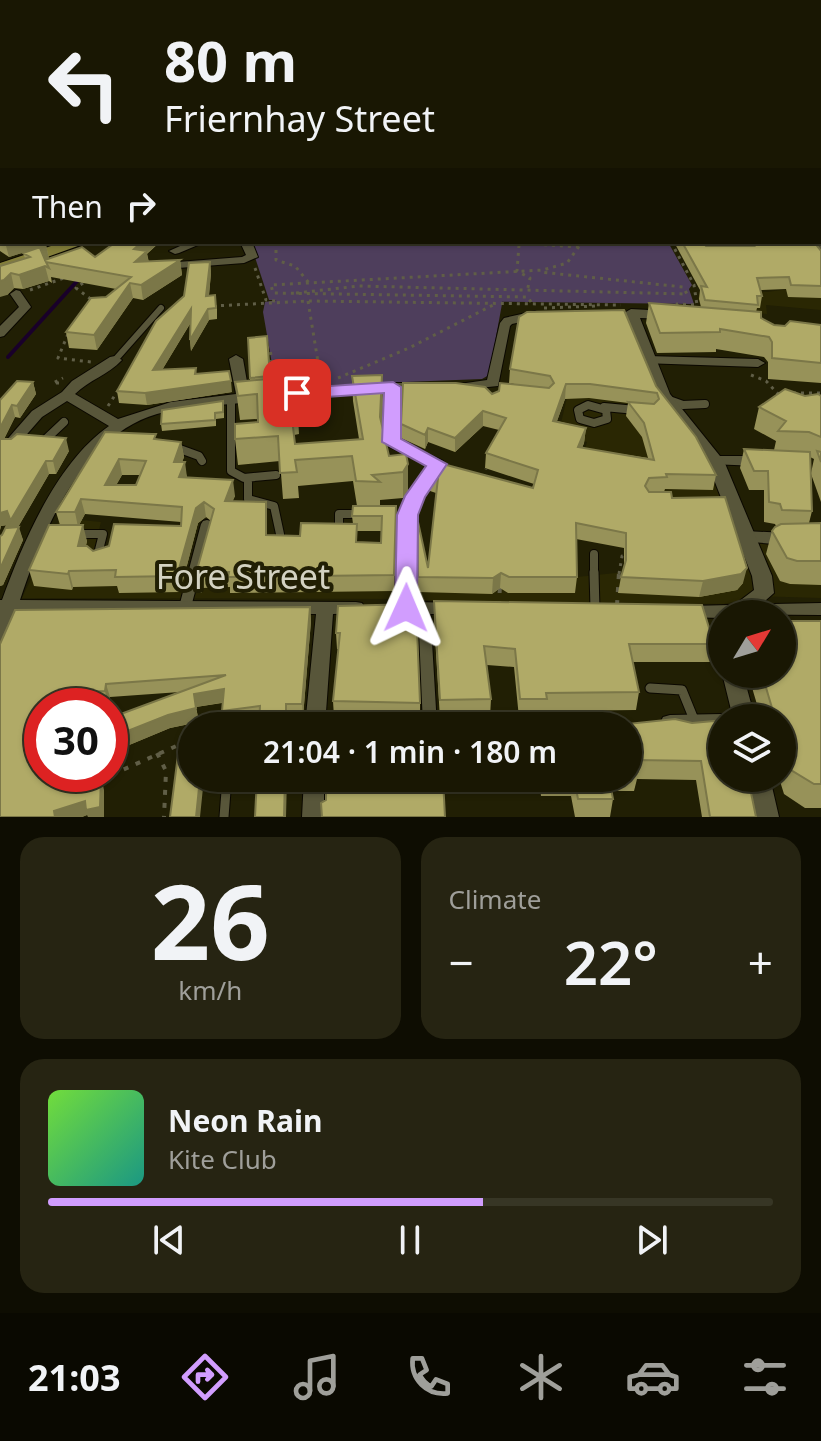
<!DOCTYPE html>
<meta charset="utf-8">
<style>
:root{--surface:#191703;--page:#262412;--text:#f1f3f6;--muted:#9f9f9a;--line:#373625;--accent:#d19dfe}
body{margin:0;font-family:"Noto Sans",sans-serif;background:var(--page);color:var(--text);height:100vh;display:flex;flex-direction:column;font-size:30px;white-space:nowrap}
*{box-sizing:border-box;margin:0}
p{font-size:26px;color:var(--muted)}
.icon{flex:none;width:44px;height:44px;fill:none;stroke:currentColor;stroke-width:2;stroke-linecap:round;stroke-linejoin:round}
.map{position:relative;height:817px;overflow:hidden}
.sheet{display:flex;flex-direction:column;gap:20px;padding:20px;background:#0e0d02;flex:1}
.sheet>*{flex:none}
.guide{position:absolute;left:0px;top:0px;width:822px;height:244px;box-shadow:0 2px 6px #0004,0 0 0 2px var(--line);background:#191703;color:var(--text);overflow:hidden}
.needle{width:52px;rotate:52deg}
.buttons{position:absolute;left:708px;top:600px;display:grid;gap:16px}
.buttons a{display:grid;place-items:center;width:88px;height:88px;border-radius:50%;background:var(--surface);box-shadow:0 2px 6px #0004,0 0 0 2px var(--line);font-size:40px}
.speed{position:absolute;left:24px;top:688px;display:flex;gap:16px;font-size:40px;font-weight:700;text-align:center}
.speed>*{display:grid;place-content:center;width:104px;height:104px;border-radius:50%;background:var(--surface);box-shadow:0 2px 6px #0004,0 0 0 2px var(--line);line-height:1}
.speed .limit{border:12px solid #d22;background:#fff;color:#111}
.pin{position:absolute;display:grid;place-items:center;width:68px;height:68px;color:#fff;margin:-34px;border-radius:16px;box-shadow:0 4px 12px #0006}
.me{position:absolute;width:88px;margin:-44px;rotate:1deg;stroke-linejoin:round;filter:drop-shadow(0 0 6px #0008)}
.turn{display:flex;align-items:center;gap:28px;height:168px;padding:0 32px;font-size:36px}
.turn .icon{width:104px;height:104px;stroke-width:2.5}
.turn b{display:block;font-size:56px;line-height:68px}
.then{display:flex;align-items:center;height:76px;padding:0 32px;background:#0003;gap:16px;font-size:30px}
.big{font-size:60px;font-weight:600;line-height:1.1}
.sheet .widget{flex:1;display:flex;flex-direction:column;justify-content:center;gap:12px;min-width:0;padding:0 28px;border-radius:24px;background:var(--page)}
.sheet .dial{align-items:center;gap:0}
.dial b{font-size:104px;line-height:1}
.song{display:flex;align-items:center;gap:24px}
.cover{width:96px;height:96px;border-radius:12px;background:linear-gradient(135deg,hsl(100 70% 55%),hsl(170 70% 35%))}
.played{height:8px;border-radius:4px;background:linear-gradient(90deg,var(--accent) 60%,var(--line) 60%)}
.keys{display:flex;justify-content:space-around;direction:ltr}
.heat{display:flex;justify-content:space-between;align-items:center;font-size:44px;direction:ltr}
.sheet .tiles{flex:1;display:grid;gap:20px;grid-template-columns:1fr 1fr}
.widget:last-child{grid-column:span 2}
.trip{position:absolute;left:178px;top:712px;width:464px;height:80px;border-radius:40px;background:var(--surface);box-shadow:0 2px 6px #0004,0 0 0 2px var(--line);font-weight:600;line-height:80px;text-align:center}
.tabs{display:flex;height:128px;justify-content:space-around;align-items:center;background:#0a0901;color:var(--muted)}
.tabs .icon{width:56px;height:56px}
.tabs .active{color:var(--accent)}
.tabs b{font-size:36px;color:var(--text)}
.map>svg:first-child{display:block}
.built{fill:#2a2703}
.green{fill:#4e3e5c}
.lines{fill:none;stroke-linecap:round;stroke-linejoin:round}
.stream{stroke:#19002a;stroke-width:4}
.service-far2-casing{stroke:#0b0800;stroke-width:8}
.service-far1-casing{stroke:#0b0800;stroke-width:10}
.service-casing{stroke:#0b0800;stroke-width:11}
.pedestrian-casing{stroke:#0b0800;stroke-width:2}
.minor-casing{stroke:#0b0800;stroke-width:2}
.tertiary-casing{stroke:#0b0800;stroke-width:2}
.trunk-casing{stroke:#0b0800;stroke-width:2}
.path-far2{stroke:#605e47;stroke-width:2;stroke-dasharray:2 3;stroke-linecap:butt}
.path-far1{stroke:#605e47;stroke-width:3;stroke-dasharray:3 5;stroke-linecap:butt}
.path{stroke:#605e47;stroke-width:4;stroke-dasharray:5 8;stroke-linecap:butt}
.service-far2{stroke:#58563a;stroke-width:6}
.service-far1{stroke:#58563a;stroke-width:8}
.service{stroke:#58563a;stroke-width:9}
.pedestrian{fill:#58563a;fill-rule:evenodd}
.minor{fill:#58563a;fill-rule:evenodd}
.tertiary{fill:#58563a;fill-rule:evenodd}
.trunk{fill:#847f3a;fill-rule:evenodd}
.rail{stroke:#a19f8c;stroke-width:3;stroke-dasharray:5 5;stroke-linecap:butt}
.wall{fill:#979259;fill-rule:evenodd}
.shaded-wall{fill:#7b7748}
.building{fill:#b0aa67;stroke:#7b7748;stroke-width:2;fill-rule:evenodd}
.route{fill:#d19dfe;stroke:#8866a5;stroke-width:2}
.labels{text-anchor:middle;stroke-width:8;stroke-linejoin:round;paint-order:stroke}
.near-street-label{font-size:34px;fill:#d3d2c2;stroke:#211f04}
</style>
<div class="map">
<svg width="821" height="817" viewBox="0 0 821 817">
<rect width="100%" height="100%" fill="#211f04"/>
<!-- built -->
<path class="built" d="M821,276V310L766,305L767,314L701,308L698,298L700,293L767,292L819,285Z
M650,382L711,468L738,541L821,544V598L757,596L724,604L409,600V571L577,577L655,569L582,460L587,442L554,434L561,423L569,389Z
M60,518L101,522L89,568L403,570L401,599L22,598Z"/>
<!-- green -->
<path class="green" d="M250,242H668L692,285L689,289L694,304L293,299L502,301V304L489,375L482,379L276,387L263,312L265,302L277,300H269Z"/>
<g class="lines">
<!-- stream -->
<path class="stream" d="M8,357L79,279"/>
<defs>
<path id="service-far2" d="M115,360L161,308"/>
<path id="service-far1" d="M231,400V471L244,478L276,475
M669,400L683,405L705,404
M588,405L606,410L607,419L594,423L580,419L578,410Z
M604,407L636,410
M46,439L64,422
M177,448L199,456L202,461
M248,478V499L274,506L280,534
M339,530V514H359
M79,534H103L97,558
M594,554V574"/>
<path id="service" d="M594,572L595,609
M650,688L682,690L695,722
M224,817L227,778"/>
<path id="pedestrian" d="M207,520L211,521L213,524L191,607L189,610L185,612L181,610L179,607L201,524L203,521Z
M424,603L428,605L430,608L437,726H423L418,608L420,605Z"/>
<path id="minor" d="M776,0L790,2H776Z
M820,1H821V5L820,2H817Z
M820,107H821V113H820Z
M820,181H821V189H820Z
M820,207H821V215H820Z
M820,239H821V249L817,248L812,242H820Z
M189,242H205L179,253L175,254L169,251Z
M240,242H252L258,257L244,263L165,269L159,266L165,263L242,257L246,255Z
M16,290L20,291L31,307L4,336L0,337V326L19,307L10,294Z
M535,311L541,315L539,318L512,324L510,326L498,386L459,390L457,387L459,384L487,380L500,323L504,318Z
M236,355L243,359L249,393L260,394L262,397L260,400C226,407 190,404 157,414C81,436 43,531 20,600L356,602L362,603L365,608L362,613L333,614L325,726H305L316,614L15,612L6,640L0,642V600H2C23,542 57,462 109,426L67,401L42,417L14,449H4L2,446L4,443L32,411L62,392L72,381L110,357L115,356L122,360C108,375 89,380 75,394L118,419L171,402L236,394L229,359Z
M647,356L758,359L765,363L758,367L642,363L640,360L642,357Z
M393,383H419L426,387L419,391L400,392L398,440L443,461L445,464L422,497L415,515V602L458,603L461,608L458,613L452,614H396L390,613L387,608L390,603L397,602L399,515L407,496L429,466L386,445L384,442L386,393L284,399L277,395L284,391Z
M715,456H758L765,461L758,466L710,464L708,461Z
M745,531L787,533L793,535L795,539L793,543L787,545L739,541L737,537L739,533Z
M821,603V615L722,614V618L682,617L679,612L682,607L688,606Z
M722,714L730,718H722V730L670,731L663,729L660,723L663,717L670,715Z
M304,778H324V817H302Z"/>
<path id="tertiary" d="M631,309L668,311L675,315L668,319L640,318L670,394L724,461L772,576L774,593L750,614H726L729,609L754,590L752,576L707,462L655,395L624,313Z
M722,673L743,674L755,718H733Z
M746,778H770L779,817H755Z"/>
<path id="trunk" d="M606,0H617L618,2H607Z
M63,242H89L0,274V263Z"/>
</defs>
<!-- service-far2 casing -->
<use href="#service-far2" class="service-far2-casing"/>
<!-- service-far1 casing -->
<use href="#service-far1" class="service-far1-casing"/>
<!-- service casing -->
<use href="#service" class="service-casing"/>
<!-- pedestrian casing -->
<use href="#pedestrian" class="pedestrian-casing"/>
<!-- minor casing -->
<use href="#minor" class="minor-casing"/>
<!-- tertiary casing -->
<use href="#tertiary" class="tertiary-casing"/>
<!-- trunk casing -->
<use href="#trunk" class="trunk-casing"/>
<!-- path-far2 -->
<path class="path-far2" d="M62,2L66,0"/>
<!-- path-far1 -->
<path class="path-far1" d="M276,242V260L295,266L309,283
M496,242L581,247
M671,242L694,285L697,305L677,304V308
M519,245L517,271L530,278L527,292
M255,268L266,300L275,301
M83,283L76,288L92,300
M30,290L64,278
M296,293L359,286L687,294L683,287L540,272
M308,301L318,362L331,381
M531,302L528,297L273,293L271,285L543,270L567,263L582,242
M213,306L308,301L621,305
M544,308L597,306
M68,334L58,358L91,362
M266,348H270L274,380
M751,375L766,381L780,396
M338,378L409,348L497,303
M59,383H53L63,378
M793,393H821
M108,406L119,389
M483,477L486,469
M619,574L622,556L628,555"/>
<!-- path -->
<path class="path" d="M617,605L619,572
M499,606L500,585
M157,753L166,771L164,817
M100,780L192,739"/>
<!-- service-far2 -->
<use href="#service-far2" class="service-far2"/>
<!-- service-far1 -->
<use href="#service-far1" class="service-far1"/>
<!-- service -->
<use href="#service" class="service"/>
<!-- pedestrian -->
<use href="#pedestrian" class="pedestrian"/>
<!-- minor -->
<use href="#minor" class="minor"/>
<!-- tertiary -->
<use href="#tertiary" class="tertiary"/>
<!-- trunk -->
<use href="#trunk" class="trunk"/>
<!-- rail -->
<path class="rail" d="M157,2L166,0"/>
</g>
<!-- wall -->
<path class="wall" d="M2,197V242H57L46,245L49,259L95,257L116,242H160L147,254L149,262L180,260L182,275L143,300L133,298L97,350L69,348L66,332L116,289L51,277L52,283L49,281L23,289L14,288L7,295L0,266L25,258L23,253L40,247L9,257L0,251V198Z
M674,242H703L706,246H743L740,242H814L821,251V298L788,297L786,289L761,290L762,296L760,308H757L756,312L761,318L774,325L785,326L821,325V383L768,379V362L764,357L716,349V352L657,353L646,323L649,303L701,307L699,299L700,290Z
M210,262L211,273L209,295L217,306V319L209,320L191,351L190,340V324L162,370L196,374L232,392L147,405L119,403L117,391L184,296Z
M267,336L271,379L301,376L304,415L298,416L299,434L294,435L295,444L359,439L353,401L352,376L383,399L382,423L389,456L408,464V490L403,498L380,500V506L396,522L394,591L230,593V587L202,588V593H198L195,577L211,521L206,517L198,523L180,592L119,593L117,586L73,587L72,590L34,586L29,570L60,525L56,512L105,432L181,442L184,457L182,462L187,477L235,496L232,501L266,502L267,535L300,536L353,524L352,516L357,506L353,481L298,486L299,498L283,499L280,461L238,465L235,439L258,422V419L240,420L235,382L250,381V378ZM122,475H140L136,485H116ZM85,514L181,522V526L93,551L86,546L87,541L79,525ZM357,531H381V543L357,542Z
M510,369L656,386L716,475L713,490L665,489L664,492L672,498L743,583L737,590L699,597L618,593L621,577L624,567V548L576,539L577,577L575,593H508L500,588L492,594L418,592V522L428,568L436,493L430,491V476L533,488L534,484L485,468L486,453L499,430L483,426L455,452L428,442L425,449L401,438V424L520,385L509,383ZM589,398L628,403L626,416L642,437L648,458L582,448L584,443L586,428L557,421L565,399Z
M33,382L36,394L20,418L15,417L4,439L69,451L56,474H49L18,527L23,540L3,585L0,586V536L2,535L7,525L1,526L0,530V400Z
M805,396H821V502L811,474L812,511L809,523H821V585L790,584L780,581L766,554L772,531L776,526L775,524L764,522V490H749L740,468L744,449L774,450L776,441L754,429L759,407ZM810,457L814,459L811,473Z
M224,408V418L216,419V426L162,431L161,424Z
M434,601L714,644L710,662H633L639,692L636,710L545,711V718H519L514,667L487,665L491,699L490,717L440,719L434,620Z
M338,606L420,703V719L334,717L333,701L339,649H337L336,633Z
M310,607L311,621L303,717L288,718V726H259V720L224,724L222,711V703L196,707L199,722L170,728L110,753V718L180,692L110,697L108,704L84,706H42L73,774L75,785L104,790L87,815L82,817H0V644Z
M821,621V808H805L784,794L779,778H782V718H761L748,674H782Z
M675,719L756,817H702L696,780L637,779L634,791H612L613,799L610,817H575L571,796H541L539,778H628V726H566L567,721L628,724Z"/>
<!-- shaded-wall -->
<path class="shaded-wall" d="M5,242H57L46,245L49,259L43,263L40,248L45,246L9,257Z
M142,242H160L147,253L149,266L135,262L134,249Z
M180,260L182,275L143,300L141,285Z
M210,262L211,273L208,306L206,296Z
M45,266L49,281L23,289L19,275Z
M11,273L14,288L7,295L0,297V281Z
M130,283L133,298L97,350L94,335Z
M191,309L192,320L155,382L153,370Z
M208,309L209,320L191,351L190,340Z
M196,368L197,379L231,381L232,392L147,405L145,393L195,374Z
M382,375L383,399L381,442L380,417Z
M33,382L36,394L20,418L17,406Z
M566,384L565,399L552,435L553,421Z
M12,405L15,417L0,447V428Z
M483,411V426L455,452V438Z
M428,428V442L425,449V435Z
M586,428L584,443L576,462L578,447Z
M66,438L69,451L56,474L53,461Z
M181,442L184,457L177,477L174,462Z
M119,459L122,475L108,500L105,485Z
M46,461L49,474L10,541L6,528L8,525L1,526L0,530V513Z
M185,462L187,477H179Z
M408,464V490L403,498V472Z
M233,480L235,496L227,516L225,501Z
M81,499L85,514L78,527L75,512Z
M204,502L206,517L198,523L180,592L177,576L196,508Z
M83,525L87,541L81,562L78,546Z
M19,527L23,540L3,585L0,586V569Z
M747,568L743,583L737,590L699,597L703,581Z
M69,571L73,587L72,590L68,574Z
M501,573L500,588L492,594L493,578Z
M310,607L311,621L303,717L302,704Z
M106,684L110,697L108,704L105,691Z
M224,689L226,702L196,707L194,694Z
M81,692L84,706H82L80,698Z
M196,708L199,722L170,728L110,753V738L168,715Z
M101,776L104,790V817H88L87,815L82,817H55L54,811Z
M200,778H204L200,817H196Z
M285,778H287L286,817H284Z"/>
<!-- building -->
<path class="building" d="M620,0H646L644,2H619Z
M720,0H752L750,2H719Z
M787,0H818L816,2H785Z
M820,45H821V66H820Z
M2,197V238L0,236V198Z
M116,242H142L134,249L147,251L135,262L180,260L141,285L130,283L94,335L66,332L91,298L106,297L131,277L46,262L49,268L45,266L19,275L11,273L4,280L0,281V266L30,257L23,253L46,245L40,248L45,260L82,247L95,257Z
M682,242H703L706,246H754L751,242H814L821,251V286L791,285L789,277L757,278L762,296H757L758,305L705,300L701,286L707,287Z
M210,262L206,296L215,295L216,308L208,309L190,340L191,309L153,370L196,368L195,374L229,371L231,381L145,393L117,391L156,321L184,296L189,263Z
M649,303L761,312V318L774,325L785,326L790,321L821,325V363L772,358V342L769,337L720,329V332L660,333Z
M624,310L656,386L696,437L716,475L666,474L667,477L649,478L645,486L649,492H671L672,498L725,497L747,568L741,574L703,581L621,577L626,560V533L576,523L577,577H509L501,573L493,578L418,577V522L428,568L438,478L430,476L439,463L533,488L538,470L486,453L506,418L483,411L455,438L428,428L425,435L401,424L403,383H456L485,387L492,394L499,391L500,383L549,388L554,383L550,376L510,369L519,317L527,312ZM566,384H590L657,393L659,399L654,404L628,402L644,423L654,460L578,447L586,428L553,421Z
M267,336L270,376L250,378L248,338Z
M382,375L380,417L389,456L406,454L408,464L403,472L372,475L380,482L356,481L352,456L295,460L297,472L280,473L278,436L235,439V424L258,422L257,394L238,396L235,382L301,376L302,390L296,391L297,409L291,410L295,444L363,439L352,376Z
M17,381L33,382L17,406L12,405L0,428V400Z
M785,389L805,396L818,394L821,396V437L809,432L778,431L786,421L759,407Z
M223,401V412L215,413V420L161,424L162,410Z
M105,432L152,434H156L154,439L181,442L174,462H185L179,477L233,480L225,501L266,502V535L300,536L301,523L357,524L356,542L381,543L382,516H352L353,506H396L394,575L228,577L229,572H200L199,577H195L214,509L204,502L196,508L177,576L115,577L116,570L69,571L68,574L29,570L49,525H83L78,546H87L93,551L109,546L114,524L181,526L182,507L81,499L75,512H56ZM119,459L146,461L136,485H105Z
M17,434L66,438L53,461H46L6,528L19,527L0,569V536L2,535L10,519L7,511L0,513V439H11Z
M744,449L810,452L812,511L782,510L780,504L769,502L768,471H754Z
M817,451L821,452V462Z
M821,523V561H797L787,558L772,531L775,527L781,524Z
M434,601L702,605L714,644H629L639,692L546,693L547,699H520L515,649L484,646L491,699L440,700Z
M416,604L420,703L333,701L340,633H336L338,606Z
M310,607L302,704H286V726H259L260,706L222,711L224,689L194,694L196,708L168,715L110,738V718L226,675L106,684L105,691L81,692L80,698L56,699L57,706H42V774H71L74,785L101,776L100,807L86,810L85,801L54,811L55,817H0V644L15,610Z
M782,621H821V784H814L791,770L782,739V718H775L762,674H782Z
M675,719L692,723L714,721L722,728V778H748L756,817H710L701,761L636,760L638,772H628V726H547H568L567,721H628V724Z
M408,723V726H322Z
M179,747H192V778H200L196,817H170Z
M257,778H285L284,817H255Z
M326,778L443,779L445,817H322L321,803L326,800Z
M574,778H609L613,799H578Z"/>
<!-- route -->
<path class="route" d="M393,382L401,387V439L447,464L425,497L418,515L417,608L406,616L395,608L397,515L405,496L426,466L382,442L384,393L297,399L288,393L297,388Z"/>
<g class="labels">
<!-- near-street labels -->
<g class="near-street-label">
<text x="243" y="589">Fore Street</text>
</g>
</g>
</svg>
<div class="buttons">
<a><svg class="needle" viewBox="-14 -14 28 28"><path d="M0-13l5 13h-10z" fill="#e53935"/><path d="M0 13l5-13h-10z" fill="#9f9f9a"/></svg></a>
<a><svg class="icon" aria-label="layers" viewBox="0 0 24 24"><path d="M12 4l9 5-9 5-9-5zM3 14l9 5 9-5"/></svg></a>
</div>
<div class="speed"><div class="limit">30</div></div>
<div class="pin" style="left:297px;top:393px;background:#d93025"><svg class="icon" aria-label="arrive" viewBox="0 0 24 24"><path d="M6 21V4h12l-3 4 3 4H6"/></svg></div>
<svg class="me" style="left:406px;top:608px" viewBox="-20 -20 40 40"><path d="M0-17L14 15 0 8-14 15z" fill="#d19dfe" stroke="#fff" stroke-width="4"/></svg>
<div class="trip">21:04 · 1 min · 180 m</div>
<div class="guide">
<div class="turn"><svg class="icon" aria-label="left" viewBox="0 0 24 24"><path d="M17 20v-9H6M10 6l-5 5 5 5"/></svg><div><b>80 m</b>Friernhay Street</div></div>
<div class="then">Then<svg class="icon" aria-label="right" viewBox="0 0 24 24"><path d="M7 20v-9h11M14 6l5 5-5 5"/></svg></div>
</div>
</div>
<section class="sheet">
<div class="tiles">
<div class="widget dial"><b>26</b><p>km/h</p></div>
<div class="widget"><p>Climate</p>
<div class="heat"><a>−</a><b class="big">22°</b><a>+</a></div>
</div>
<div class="widget">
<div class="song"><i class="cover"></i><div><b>Neon Rain</b><p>Kite Club</p></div></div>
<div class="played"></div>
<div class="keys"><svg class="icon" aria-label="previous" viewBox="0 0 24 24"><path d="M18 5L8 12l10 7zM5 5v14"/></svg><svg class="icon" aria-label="pause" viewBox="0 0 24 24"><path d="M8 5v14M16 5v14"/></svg><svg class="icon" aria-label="next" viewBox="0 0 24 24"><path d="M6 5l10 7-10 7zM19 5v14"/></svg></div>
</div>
</div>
</section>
<nav class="tabs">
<b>21:03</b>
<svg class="icon active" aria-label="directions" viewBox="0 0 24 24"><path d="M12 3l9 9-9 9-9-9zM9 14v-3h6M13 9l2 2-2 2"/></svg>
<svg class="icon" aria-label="music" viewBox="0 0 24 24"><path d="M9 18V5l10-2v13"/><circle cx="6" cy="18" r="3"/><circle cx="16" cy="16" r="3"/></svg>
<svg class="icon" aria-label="phone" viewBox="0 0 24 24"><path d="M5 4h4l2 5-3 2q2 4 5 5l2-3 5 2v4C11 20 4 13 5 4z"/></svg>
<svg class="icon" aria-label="climate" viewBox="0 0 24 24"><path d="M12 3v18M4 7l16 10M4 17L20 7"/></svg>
<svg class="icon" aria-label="car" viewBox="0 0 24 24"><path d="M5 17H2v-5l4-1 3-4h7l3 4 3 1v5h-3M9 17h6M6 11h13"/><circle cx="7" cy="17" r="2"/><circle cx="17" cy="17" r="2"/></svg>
<svg class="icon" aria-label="filters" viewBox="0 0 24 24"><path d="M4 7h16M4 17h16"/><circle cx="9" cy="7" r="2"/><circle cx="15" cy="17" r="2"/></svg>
</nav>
